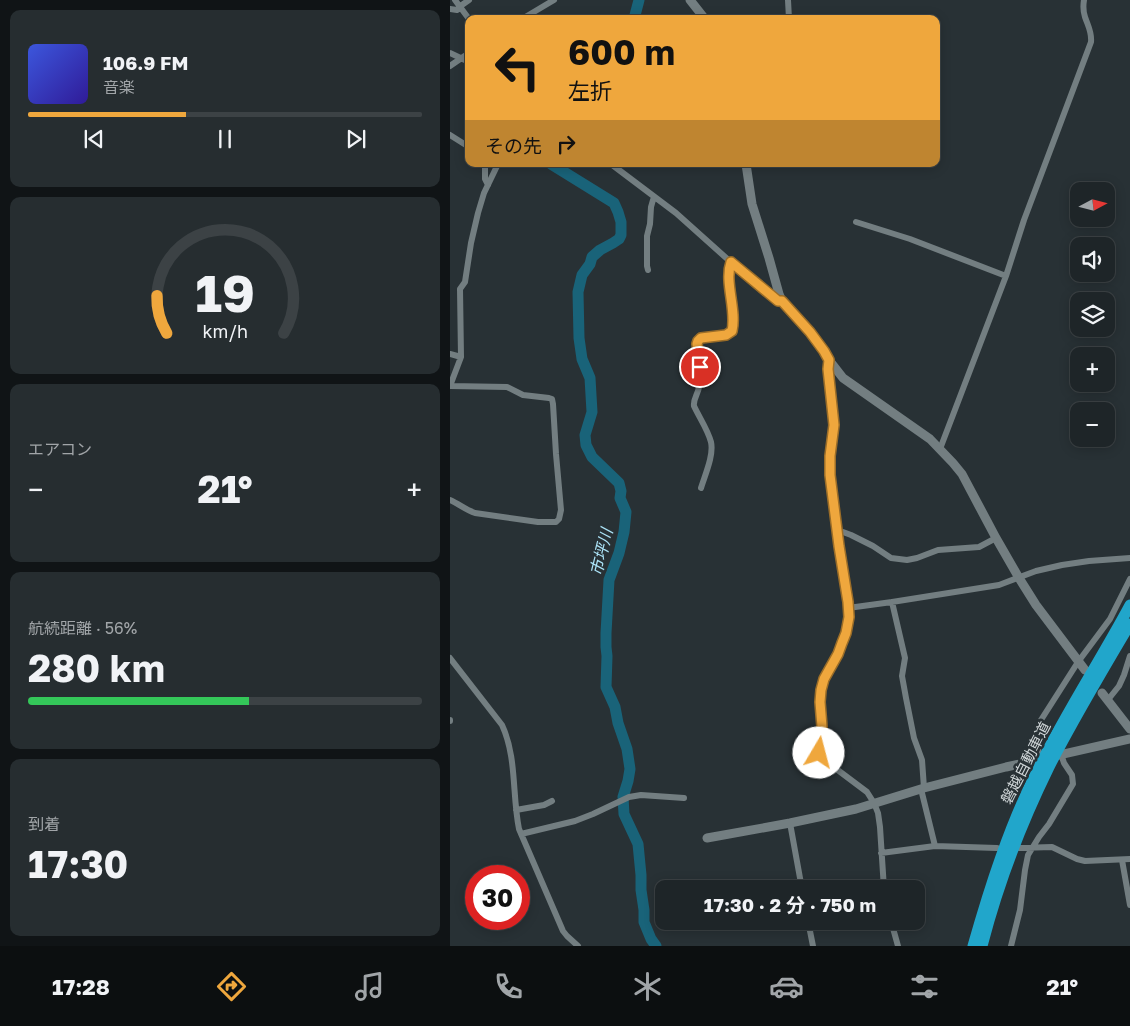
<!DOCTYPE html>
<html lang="ja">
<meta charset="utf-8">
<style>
:root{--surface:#1e2528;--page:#262d30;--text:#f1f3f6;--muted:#a1a5a8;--line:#3c4245;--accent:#efa73d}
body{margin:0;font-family:"Golos Text","Noto Sans JP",sans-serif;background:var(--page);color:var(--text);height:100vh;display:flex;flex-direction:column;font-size:19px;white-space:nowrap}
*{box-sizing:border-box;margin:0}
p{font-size:16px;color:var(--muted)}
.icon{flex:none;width:28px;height:28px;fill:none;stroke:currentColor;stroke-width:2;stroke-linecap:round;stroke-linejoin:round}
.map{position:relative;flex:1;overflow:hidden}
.sheet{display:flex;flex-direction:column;gap:10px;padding:10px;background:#101416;width:450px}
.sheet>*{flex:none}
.guide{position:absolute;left:15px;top:15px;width:475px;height:152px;border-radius:10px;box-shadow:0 2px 12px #0003,0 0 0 1px var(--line);background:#efa73d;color:#111;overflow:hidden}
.needle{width:32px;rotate:83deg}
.controls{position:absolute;left:620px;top:182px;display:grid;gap:10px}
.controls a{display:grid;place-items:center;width:45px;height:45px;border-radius:10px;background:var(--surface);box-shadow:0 2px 12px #0003,0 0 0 1px var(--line);font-size:25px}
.speed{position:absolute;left:15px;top:865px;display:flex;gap:10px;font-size:25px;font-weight:700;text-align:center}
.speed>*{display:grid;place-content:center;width:65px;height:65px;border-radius:50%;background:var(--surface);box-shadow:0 2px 12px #0003,0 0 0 1px var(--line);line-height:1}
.speed .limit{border:8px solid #d22;background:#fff;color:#111}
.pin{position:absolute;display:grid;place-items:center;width:42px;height:42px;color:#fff;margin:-21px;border:2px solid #fff;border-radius:50%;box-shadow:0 1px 5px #0007}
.me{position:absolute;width:55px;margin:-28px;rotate:8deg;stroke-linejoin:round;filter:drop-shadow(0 0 4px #0008)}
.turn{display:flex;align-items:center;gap:18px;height:105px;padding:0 20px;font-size:22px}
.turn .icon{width:65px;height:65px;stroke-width:2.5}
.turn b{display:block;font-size:35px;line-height:42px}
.then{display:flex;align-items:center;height:48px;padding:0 20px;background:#0003;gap:10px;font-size:19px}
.big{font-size:38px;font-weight:700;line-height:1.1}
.sheet .tile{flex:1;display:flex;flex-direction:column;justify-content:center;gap:8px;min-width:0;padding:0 18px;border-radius:10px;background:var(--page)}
.sheet .dial{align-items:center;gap:0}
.dial svg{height:130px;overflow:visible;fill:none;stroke:var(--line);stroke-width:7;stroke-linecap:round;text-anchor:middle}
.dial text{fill:var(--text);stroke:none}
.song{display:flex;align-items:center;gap:15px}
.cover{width:60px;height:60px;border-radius:8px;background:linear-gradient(135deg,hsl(230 70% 55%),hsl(250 70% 35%))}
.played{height:5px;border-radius:2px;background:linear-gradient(90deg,var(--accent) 40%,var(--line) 40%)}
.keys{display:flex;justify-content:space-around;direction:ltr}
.heat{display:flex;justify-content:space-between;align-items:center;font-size:28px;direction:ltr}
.charge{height:8px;border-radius:4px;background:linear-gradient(90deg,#34c759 56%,var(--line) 0)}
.trip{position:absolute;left:205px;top:880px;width:270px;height:50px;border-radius:10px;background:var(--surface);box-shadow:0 2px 12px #0003,0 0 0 1px var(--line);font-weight:700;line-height:50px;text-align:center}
.tab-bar{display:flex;height:80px;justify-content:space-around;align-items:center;background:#0c0f10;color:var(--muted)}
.tab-bar .icon{width:35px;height:35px}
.tab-bar .on{color:var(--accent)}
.tab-bar b{font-size:22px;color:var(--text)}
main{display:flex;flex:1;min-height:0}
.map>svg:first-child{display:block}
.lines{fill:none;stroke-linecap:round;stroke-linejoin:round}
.river{stroke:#196379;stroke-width:11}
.street{stroke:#737e81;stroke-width:6}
.secondary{stroke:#737e81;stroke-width:9}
.highway{stroke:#21a6cb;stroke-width:11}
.route-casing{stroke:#9b6d28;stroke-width:12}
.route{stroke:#efa73d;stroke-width:9}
.labels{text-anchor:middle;stroke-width:5;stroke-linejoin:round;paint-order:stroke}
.street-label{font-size:15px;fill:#d0d6d8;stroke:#283135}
.water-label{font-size:16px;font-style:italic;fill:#ace4f8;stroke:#283135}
</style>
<main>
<section class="sheet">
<div class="tile">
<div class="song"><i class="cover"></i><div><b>106.9 FM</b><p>音楽</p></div></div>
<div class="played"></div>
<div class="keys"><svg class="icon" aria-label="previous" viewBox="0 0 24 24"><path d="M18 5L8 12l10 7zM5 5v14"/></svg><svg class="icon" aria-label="pause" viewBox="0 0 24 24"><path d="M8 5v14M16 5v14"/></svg><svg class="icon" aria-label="next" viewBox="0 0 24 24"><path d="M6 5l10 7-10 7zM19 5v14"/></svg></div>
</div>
<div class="tile dial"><svg viewBox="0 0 100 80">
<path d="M14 69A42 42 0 1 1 86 69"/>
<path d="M14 69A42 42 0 0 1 8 46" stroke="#efa73d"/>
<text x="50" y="56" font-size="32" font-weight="700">19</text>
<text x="50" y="72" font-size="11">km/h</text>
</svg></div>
<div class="tile"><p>エアコン</p>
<div class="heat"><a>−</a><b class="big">21°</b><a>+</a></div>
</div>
<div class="tile"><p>航続距離 · 56%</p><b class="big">280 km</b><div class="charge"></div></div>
<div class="tile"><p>到着</p><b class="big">17:30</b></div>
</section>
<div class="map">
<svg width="680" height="946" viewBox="0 0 680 946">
<rect width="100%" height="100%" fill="#283135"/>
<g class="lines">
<!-- river -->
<path class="river" d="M184,19L189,0
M101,164L164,203L168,212L171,222V235L169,239L163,243L150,250L142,257L140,264L132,275L128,292L129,338L132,359L140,378L142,412L135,435L136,445L142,457L169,483L171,491L170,498L176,512L174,532L169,553L159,580L156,633V647L157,656L156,687L165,707L168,723L177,749L180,769L178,781L173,797L174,814L188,844L191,875V890L194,910V922L201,939L206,946"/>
<!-- street -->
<path class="street" d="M5,0L19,19
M338,0L339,19
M9,7L19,0
M0,9L7,10L10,8
M72,19L104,0
M0,53L19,62
M0,66L19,53
M0,135L19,147
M35,164V179L38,185
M161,164L226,213L293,273L322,296L328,301H332
M406,222L460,239L556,276
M198,270L197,266V236L200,224L201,207L203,200L205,197
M0,354L11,357
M379,360L378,369L384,425L380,456V475L391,559L398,602L399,617L396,633L388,654L374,679L371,691L370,702L372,727L369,753L370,758L372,760L381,765L417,792L424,803L428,813L430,827L434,889
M0,386L11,357L10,289L15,282L21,243L28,213L34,193L48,164
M490,449L556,276L574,220L641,42C642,32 638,26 635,17C633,11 633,6 634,0
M251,488C255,475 264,455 261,442C258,430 249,417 244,406C243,399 248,394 249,387C251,373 249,358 247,343L248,341L251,338L276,335L282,331C287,310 274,281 281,262
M0,500C9,504 16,510 25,513L88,522H106L109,519L111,510L106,454L103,404L102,399L99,398L73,395L57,387L0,386
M387,532H393L401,535L423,546L441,558L457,560L467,558L488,550L529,547L546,538
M442,602L455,658L452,676L456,698L464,738L472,760L474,788
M398,608L442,602L549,585L586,571L612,565L639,561L680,558
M0,658L52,725C67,757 62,795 69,829L113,931L117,936L128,946
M657,701L669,686L674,675L680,656
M0,720V721
M589,760C588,746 586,733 591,720L628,662L660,619L680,579
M471,789L485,846
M66,810L94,805L102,801
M340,823L352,889
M71,834L125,821L143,814L179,797L191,795L234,798
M569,848L602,847L627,859L635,861L680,859
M431,853L485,846L547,848
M672,860L680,905
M358,921L363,946
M441,921L448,946
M561,946L570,910L575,870L578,855L589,837L599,824L623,784L622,775L614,763L611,754"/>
<!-- secondary -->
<path class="secondary" d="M240,0L255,19
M296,164L302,204L319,258L329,294L332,301L360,332L374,351L379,360L393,378L480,439L503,463L512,474L546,538L569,578L586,605L635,670
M652,693L680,729
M257,838L340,823L406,809L474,788L556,767L680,739"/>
<!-- highway -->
<path class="highway" d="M523,946C540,886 559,827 587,771C615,714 650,661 680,605
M532,946C548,884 571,824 599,767C624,718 652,671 680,624"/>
</g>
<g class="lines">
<defs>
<path id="route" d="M250,367L247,344L248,341L251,338L276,335L282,331C287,310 274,282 281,262L322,296L328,301H332L360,332L374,351L379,360L378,369L384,425L380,456V475L389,546L398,602L399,617L396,633L392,643L388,654L374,679L371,690L370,702L372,727L369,753"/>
</defs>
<!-- route casing -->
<use href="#route" class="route-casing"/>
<!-- route -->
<use href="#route" class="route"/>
</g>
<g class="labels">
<!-- street labels -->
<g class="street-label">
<text transform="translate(576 763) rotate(-63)" y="5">磐越自動車道</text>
</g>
<!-- water labels -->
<g class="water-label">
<text transform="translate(151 552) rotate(-76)" y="6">市坪川</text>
</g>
</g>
</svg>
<div class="controls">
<a><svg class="needle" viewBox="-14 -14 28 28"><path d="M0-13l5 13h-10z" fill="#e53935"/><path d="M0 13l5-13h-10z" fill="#a1a5a8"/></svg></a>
<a><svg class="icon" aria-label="sound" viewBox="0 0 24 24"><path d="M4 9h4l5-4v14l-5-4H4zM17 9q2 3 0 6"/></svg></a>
<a><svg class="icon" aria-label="layers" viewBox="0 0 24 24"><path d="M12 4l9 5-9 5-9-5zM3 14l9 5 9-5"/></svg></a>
<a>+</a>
<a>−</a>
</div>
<div class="speed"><div class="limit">30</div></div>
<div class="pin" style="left:250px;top:367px;background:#d93025"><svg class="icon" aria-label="arrive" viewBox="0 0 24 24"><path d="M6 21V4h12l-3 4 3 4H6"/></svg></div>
<svg class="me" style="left:369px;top:753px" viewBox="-20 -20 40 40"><circle r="19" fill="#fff"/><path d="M0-13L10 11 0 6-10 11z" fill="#efa73d"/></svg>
<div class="trip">17:30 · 2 分 · 750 m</div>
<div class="guide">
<div class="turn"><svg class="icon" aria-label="left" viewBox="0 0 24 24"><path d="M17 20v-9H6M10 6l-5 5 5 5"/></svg><div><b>600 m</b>左折</div></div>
<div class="then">その先<svg class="icon" aria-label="right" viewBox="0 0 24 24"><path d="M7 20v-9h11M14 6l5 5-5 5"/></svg></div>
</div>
</div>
</main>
<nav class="tab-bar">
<b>17:28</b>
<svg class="icon on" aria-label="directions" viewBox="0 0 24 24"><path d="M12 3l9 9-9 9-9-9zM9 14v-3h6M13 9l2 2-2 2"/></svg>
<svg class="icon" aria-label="music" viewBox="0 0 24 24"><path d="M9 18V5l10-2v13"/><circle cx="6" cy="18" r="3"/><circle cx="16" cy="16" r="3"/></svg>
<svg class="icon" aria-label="phone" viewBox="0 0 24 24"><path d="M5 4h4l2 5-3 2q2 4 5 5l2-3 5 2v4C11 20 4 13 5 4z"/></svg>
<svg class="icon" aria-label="climate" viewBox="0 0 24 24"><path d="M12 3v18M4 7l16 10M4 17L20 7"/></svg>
<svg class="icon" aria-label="car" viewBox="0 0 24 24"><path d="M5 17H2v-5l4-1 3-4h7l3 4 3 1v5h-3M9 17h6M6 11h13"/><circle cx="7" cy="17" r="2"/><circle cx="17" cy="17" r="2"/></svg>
<svg class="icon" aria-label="filters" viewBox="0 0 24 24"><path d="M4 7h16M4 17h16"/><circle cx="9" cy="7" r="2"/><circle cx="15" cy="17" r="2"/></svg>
<b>21°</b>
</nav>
